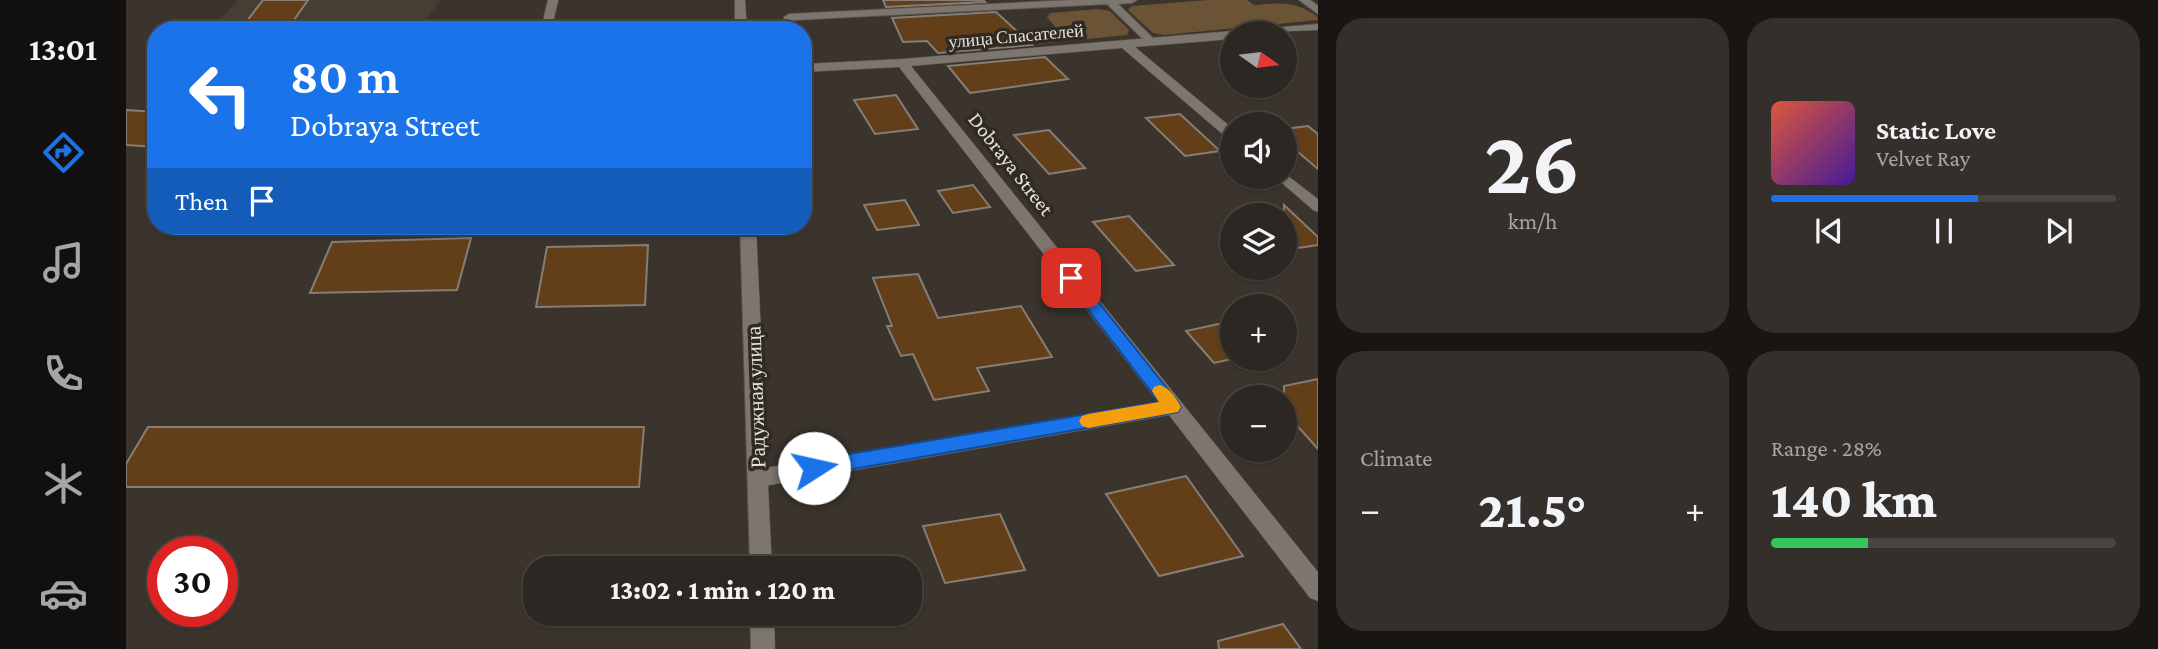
<!DOCTYPE html>
<meta charset="utf-8">
<style>
:root{--surface:#2c2722;--page:#342f2a;--text:#f1f3f6;--muted:#a6a5a5;--line:#484440;--accent:#1a73e8}
body{margin:0;font-family:"Crimson Pro",serif;background:var(--page);color:var(--text);height:100vh;display:flex;flex-direction:column;font-size:26px;white-space:nowrap}
*{box-sizing:border-box;margin:0}
p{font-size:23px;color:var(--muted)}
.icon{flex:none;width:38px;height:38px;fill:none;stroke:currentColor;stroke-width:2;stroke-linecap:round;stroke-linejoin:round}
.map{position:relative;flex:1;overflow:hidden}
.sheet{display:flex;flex-direction:column;gap:18px;padding:18px;background:#181513;width:840px}
.sheet>*{flex:none}
.hud{position:absolute;left:21px;top:21px;width:665px;height:214px;border-radius:28px;box-shadow:0 2px 5px #0004,0 0 0 2px var(--line);background:#1a73e8;color:#fff;overflow:hidden}
.needle{width:46px;rotate:104deg}
.buttons{position:absolute;left:1094px;top:21px;display:grid;gap:14px}
.buttons a{display:grid;place-items:center;width:77px;height:77px;border-radius:50%;background:var(--surface);box-shadow:0 2px 5px #0004,0 0 0 2px var(--line);font-size:35px}
.speed{position:absolute;left:21px;top:536px;display:flex;gap:14px;font-size:35px;font-weight:700;text-align:center}
.speed>*{display:grid;place-content:center;width:91px;height:91px;border-radius:50%;background:var(--surface);box-shadow:0 2px 5px #0004,0 0 0 2px var(--line);line-height:1}
.speed .limit{border:10px solid #d22;background:#fff;color:#111}
.pin{position:absolute;display:grid;place-items:center;width:60px;height:60px;color:#fff;margin:-30px;border-radius:14px;box-shadow:0 4px 10px #0006}
.me{position:absolute;width:77px;margin:-38px;rotate:80deg;stroke-linejoin:round;filter:drop-shadow(0 0 5px #0008)}
.turn{display:flex;align-items:center;gap:24px;height:147px;padding:0 28px;font-size:32px}
.turn .icon{width:91px;height:91px;stroke-width:2.5}
.turn b{display:block;font-size:49px;line-height:60px}
.then{display:flex;align-items:center;height:66px;padding:0 28px;background:#0003;gap:14px;font-size:26px}
.big{font-size:52px;font-weight:800;line-height:1.1}
.sheet .tile{flex:1;display:flex;flex-direction:column;justify-content:center;gap:10px;min-width:0;padding:0 24px;border-radius:28px;background:var(--page)}
.sheet .dial{align-items:center;gap:0}
.dial b{font-size:91px;line-height:1}
.song{display:flex;align-items:center;gap:21px}
.cover{width:84px;height:84px;border-radius:10px;background:linear-gradient(135deg,hsl(10 70% 55%),hsl(260 70% 35%))}
.played{height:7px;border-radius:4px;background:linear-gradient(90deg,var(--accent) 60%,var(--line) 60%)}
.keys{display:flex;justify-content:space-around;direction:ltr}
.heat{display:flex;justify-content:space-between;align-items:center;font-size:38px;direction:ltr}
.charge{height:10px;border-radius:5px;background:linear-gradient(90deg,#34c759 28%,var(--line) 0)}
.sheet .tiles{flex:1;display:grid;gap:18px;grid-template-columns:repeat(2,1fr)}
.trip{position:absolute;left:397px;top:556px;width:399px;height:70px;border-radius:28px;background:var(--surface);box-shadow:0 2px 5px #0004,0 0 0 2px var(--line);font-weight:800;line-height:70px;text-align:center}
main{display:flex;flex:1;min-height:0}
.tabs{display:flex;flex-direction:column;width:126px;justify-content:space-around;align-items:center;background:#12100e;color:var(--muted)}
.tabs .icon{width:49px;height:49px}
.tabs .active{color:var(--accent)}
.tabs b{font-size:32px;color:var(--text)}
.map>svg:first-child{display:block}
.built{fill:#473d32}
.green{fill:#6b5335}
.building{fill:#633f19;stroke:#867e76;stroke-width:2}
.lines{fill:none;stroke-linecap:round;stroke-linejoin:round}
.service-casing{stroke:#59534d;stroke-width:2}
.minor-casing{stroke:#59534d;stroke-width:1}
.tertiary-casing{stroke:#59534d;stroke-width:1}
.service{fill:#7d766e;fill-rule:evenodd}
.minor{fill:#7d766e;fill-rule:evenodd}
.tertiary{fill:#7d766e;fill-rule:evenodd}
.route{fill:#1a73e8;stroke:#114b97;stroke-width:2}
.slow{fill:#f59e0b}
.labels{text-anchor:middle;stroke-width:7;stroke-linejoin:round;paint-order:stroke}
.far-street-label{font-size:18px;fill:#e6e2dd;stroke:#302a23}
.street-label{font-size:21px;fill:#e6e2dd;stroke:#302a23}
</style>
<main>
<nav class="tabs">
<b>13:01</b>
<svg class="icon active" aria-label="directions" viewBox="0 0 24 24"><path d="M12 3l9 9-9 9-9-9zM9 14v-3h6M13 9l2 2-2 2"/></svg>
<svg class="icon" aria-label="music" viewBox="0 0 24 24"><path d="M9 18V5l10-2v13"/><circle cx="6" cy="18" r="3"/><circle cx="16" cy="16" r="3"/></svg>
<svg class="icon" aria-label="phone" viewBox="0 0 24 24"><path d="M5 4h4l2 5-3 2q2 4 5 5l2-3 5 2v4C11 20 4 13 5 4z"/></svg>
<svg class="icon" aria-label="climate" viewBox="0 0 24 24"><path d="M12 3v18M4 7l16 10M4 17L20 7"/></svg>
<svg class="icon" aria-label="car" viewBox="0 0 24 24"><path d="M5 17H2v-5l4-1 3-4h7l3 4 3 1v5h-3M9 17h6M6 11h13"/><circle cx="7" cy="17" r="2"/><circle cx="17" cy="17" r="2"/></svg>
</nav>
<div class="map">
<svg width="1192" height="649" viewBox="0 0 1192 649">
<rect width="100%" height="100%" fill="#3a342d"/>
<!-- built -->
<path class="built" d="M112,0H315L292,30H84Z"/>
<!-- green -->
<path class="green" d="M1082,0H1121L1128,5C1156,3 1167,0 1191,16L1192,20L1038,35L1027,33L1002,10L1006,6Z
M972,9L984,11L1003,30L1001,35L913,44L905,42L912,41L901,29H909L918,38L936,35L921,17L924,13Z"/>
<!-- building -->
<path class="building" d="M137,0H182L161,30H114Z
M757,0H857L859,2L760,7Z
M870,12L906,45L812,53L801,41L777,42L766,18Z
M919,57L942,79L844,93L822,66Z
M770,95L792,129L749,134L728,100Z
M0,110L30,112V147L0,145Z
M1054,114L1094,151L1059,156L1020,118Z
M1182,126L1192,134V169L1158,140V129Z
M923,130L959,168L923,174L888,135Z
M847,185L864,207L827,213L812,191Z
M779,200L793,225L751,230L738,205Z
M1158,205L1192,237V245L1158,250Z
M1003,216L1048,265L1010,271L967,222Z
M345,238L331,290L184,293L206,242Z
M522,245L519,305L410,307L421,247Z
M792,274L812,318L895,306L926,357L851,368L863,391L808,400L787,354L775,356L761,326H766L747,278Z
M1106,321V359L1088,363L1060,331Z
M1192,379V449L1158,411V386Z
M22,427H518L513,487H0V464Z
M1060,476L1117,556L1033,576L980,494Z
M874,514L899,570L819,583L797,526Z
M1157,624L1175,649H1093L1092,641Z"/>
<g class="lines">
<defs>
<path id="service" d="M422,0H432L425,30H415Z
M946,0H1011L1006,3L992,4L1031,42L1022,44L981,4L668,20L667,30H657L658,17L663,14Z
M1173,0H1184L1192,6V14Z"/>
<path id="minor" d="M1192,24V30L1116,33L1122,30Z
M1106,31L1111,33H1106V39L1009,47L1106,128V139L1101,138L996,48L785,66L1192,572V601L1184,598L1043,415L633,487L626,484L623,478L626,472L633,469L1032,402L773,67L677,72V64L776,59Z
M1158,173L1192,199V212L1187,210L1149,177H1158Z"/>
<path id="tertiary" d="M609,0H619L621,30H609Z
M614,226H630L646,569H624Z
M624,614H648L649,649H625Z"/>
</defs>
<!-- service casing -->
<use href="#service" class="service-casing"/>
<!-- minor casing -->
<use href="#minor" class="minor-casing"/>
<!-- tertiary casing -->
<use href="#tertiary" class="tertiary-casing"/>
<!-- service -->
<use href="#service" class="service"/>
<!-- minor -->
<use href="#minor" class="minor"/>
<!-- tertiary -->
<use href="#tertiary" class="tertiary"/>
</g>
<!-- route -->
<path class="route" d="M945,273L950,274L1052,402L1055,407L1052,412L688,476L682,474L679,468L682,463L688,460L1033,402L940,281L937,278L940,274Z"/>
<!-- slow -->
<path class="slow" d="M1034,385C1044,388 1050,398 1055,407L1052,412L962,428L956,426L953,421L956,416L962,414L1033,402L1026,391L1028,387Z"/>
<g class="labels">
<!-- far-street labels -->
<g class="far-street-label">
<text transform="translate(890 36) rotate(-5)" y="6">улица Спасателей</text>
</g>
<!-- street labels -->
<g class="street-label">
<text transform="translate(885 164) rotate(52)" y="7">Dobraya Street</text>
<text transform="translate(630 397) rotate(-92)" y="7">Радужная улица</text>
</g>
</g>
</svg>
<div class="buttons">
<a><svg class="needle" viewBox="-14 -14 28 28"><path d="M0-13l5 13h-10z" fill="#e53935"/><path d="M0 13l5-13h-10z" fill="#a6a5a5"/></svg></a>
<a><svg class="icon" aria-label="sound" viewBox="0 0 24 24"><path d="M4 9h4l5-4v14l-5-4H4zM17 9q2 3 0 6"/></svg></a>
<a><svg class="icon" aria-label="layers" viewBox="0 0 24 24"><path d="M12 4l9 5-9 5-9-5zM3 14l9 5 9-5"/></svg></a>
<a>+</a>
<a>−</a>
</div>
<div class="speed"><div class="limit">30</div></div>
<div class="pin" style="left:945px;top:278px;background:#d93025"><svg class="icon" aria-label="arrive" viewBox="0 0 24 24"><path d="M6 21V4h12l-3 4 3 4H6"/></svg></div>
<svg class="me" style="left:688px;top:468px" viewBox="-20 -20 40 40"><circle r="19" fill="#fff"/><path d="M0-13L10 11 0 6-10 11z" fill="#1a73e8"/></svg>
<div class="trip">13:02 · 1 min · 120 m</div>
<div class="hud">
<div class="turn"><svg class="icon" aria-label="left" viewBox="0 0 24 24"><path d="M17 20v-9H6M10 6l-5 5 5 5"/></svg><div><b>80 m</b>Dobraya Street</div></div>
<div class="then">Then<svg class="icon" aria-label="arrive" viewBox="0 0 24 24"><path d="M6 21V4h12l-3 4 3 4H6"/></svg></div>
</div>
</div>
<section class="sheet">
<div class="tiles">
<div class="tile dial"><b>26</b><p>km/h</p></div>
<div class="tile">
<div class="song"><i class="cover"></i><div><b>Static Love</b><p>Velvet Ray</p></div></div>
<div class="played"></div>
<div class="keys"><svg class="icon" aria-label="previous" viewBox="0 0 24 24"><path d="M18 5L8 12l10 7zM5 5v14"/></svg><svg class="icon" aria-label="pause" viewBox="0 0 24 24"><path d="M8 5v14M16 5v14"/></svg><svg class="icon" aria-label="next" viewBox="0 0 24 24"><path d="M6 5l10 7-10 7zM19 5v14"/></svg></div>
</div>
<div class="tile"><p>Climate</p>
<div class="heat"><a>−</a><b class="big">21.5°</b><a>+</a></div>
</div>
<div class="tile"><p>Range · 28%</p><b class="big">140 km</b><div class="charge"></div></div>
</div>
</section>
</main>
